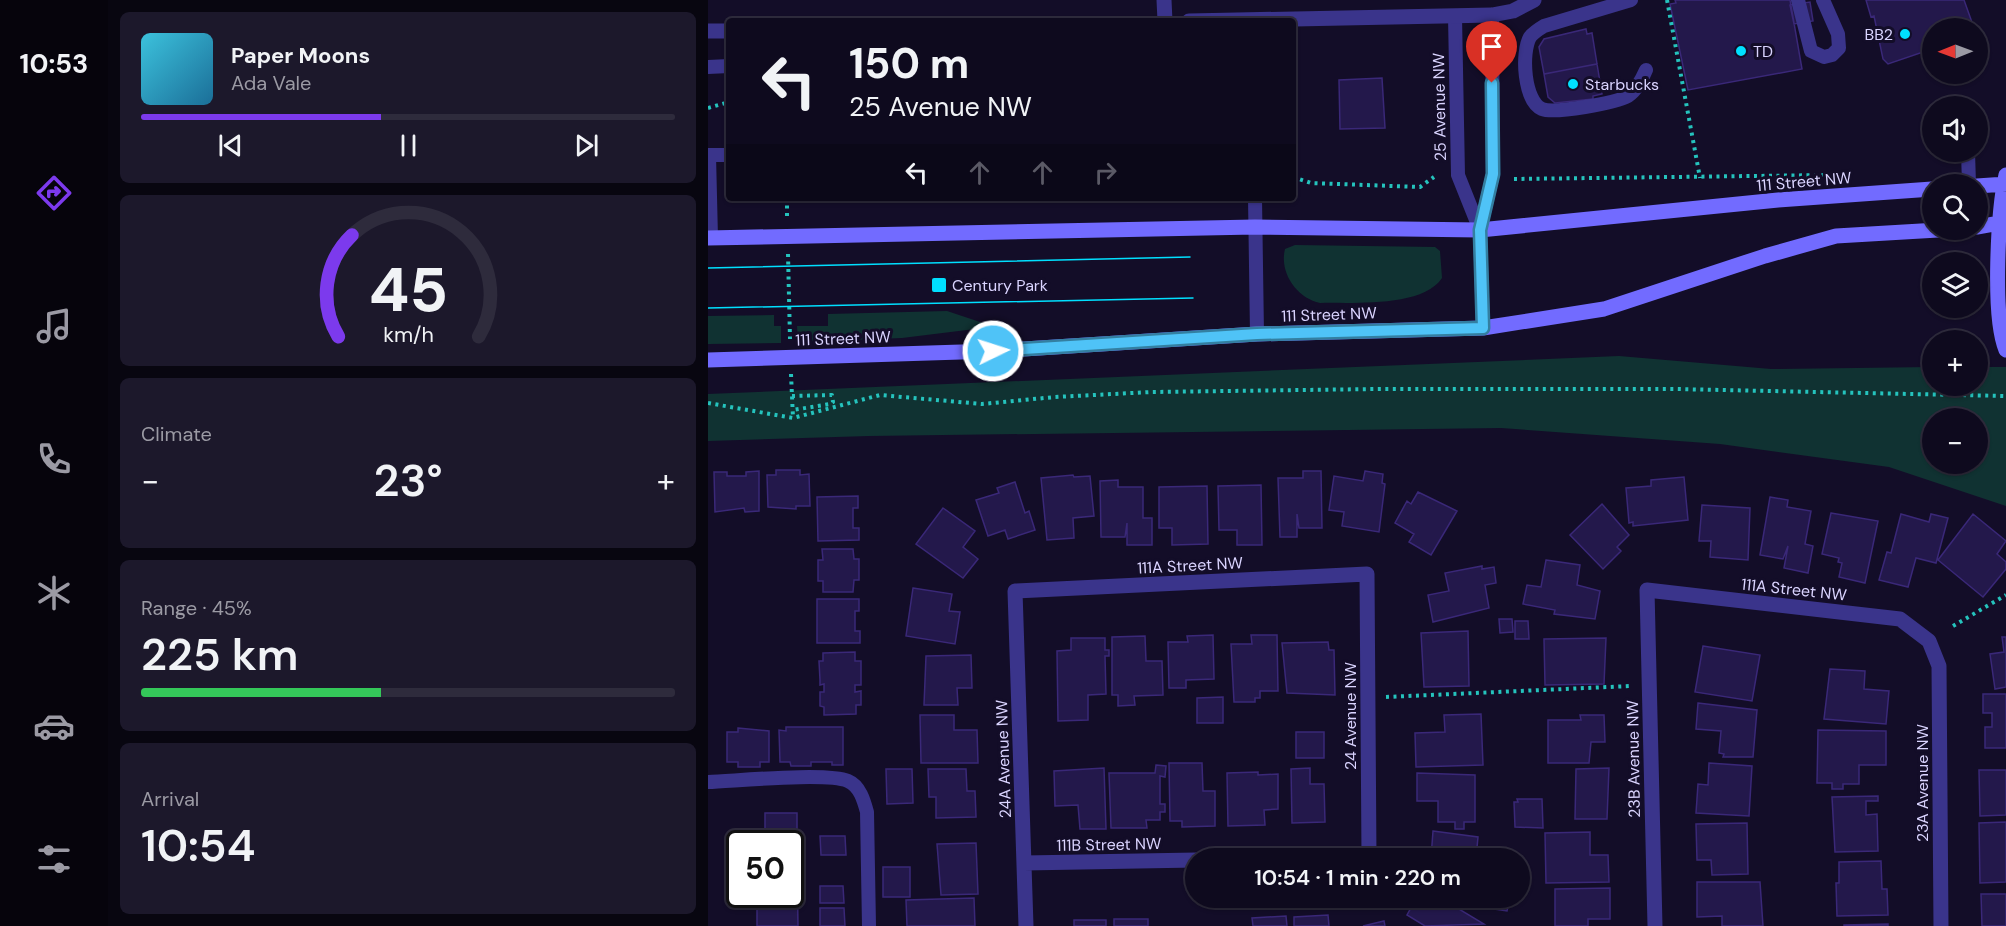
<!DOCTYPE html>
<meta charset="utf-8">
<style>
:root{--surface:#0e0a1e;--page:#1c182b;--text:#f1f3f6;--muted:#9b9aa4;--line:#2e2b3c;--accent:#7c3aed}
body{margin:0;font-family:"DM Sans",sans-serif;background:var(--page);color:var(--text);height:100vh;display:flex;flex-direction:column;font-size:22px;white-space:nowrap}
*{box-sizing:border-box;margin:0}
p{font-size:20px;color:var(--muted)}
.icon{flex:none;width:33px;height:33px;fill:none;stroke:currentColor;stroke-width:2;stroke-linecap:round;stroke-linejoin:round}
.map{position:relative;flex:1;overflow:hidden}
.details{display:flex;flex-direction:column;gap:12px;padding:12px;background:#080610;width:600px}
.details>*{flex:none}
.top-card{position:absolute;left:18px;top:18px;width:570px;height:183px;border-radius:6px;box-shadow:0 2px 4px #0004,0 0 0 2px var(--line);background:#0e0a1e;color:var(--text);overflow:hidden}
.needle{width:39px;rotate:269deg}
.controls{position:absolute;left:1214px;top:18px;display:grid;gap:12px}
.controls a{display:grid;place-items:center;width:66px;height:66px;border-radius:50%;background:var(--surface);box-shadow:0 2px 4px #0004,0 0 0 2px var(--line);font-size:30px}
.speed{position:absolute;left:18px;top:830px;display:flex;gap:12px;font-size:30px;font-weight:700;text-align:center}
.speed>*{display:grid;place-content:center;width:78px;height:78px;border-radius:50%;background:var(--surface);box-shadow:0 2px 4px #0004,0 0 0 2px var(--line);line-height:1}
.speed .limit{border:3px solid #111;border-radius:9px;background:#fff;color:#111}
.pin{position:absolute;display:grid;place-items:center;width:51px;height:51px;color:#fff;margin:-62px -26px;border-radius:50% 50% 50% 0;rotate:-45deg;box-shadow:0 0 6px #0007}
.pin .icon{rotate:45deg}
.me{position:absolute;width:66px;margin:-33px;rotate:86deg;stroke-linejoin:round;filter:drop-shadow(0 0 4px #0008)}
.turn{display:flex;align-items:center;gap:21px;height:126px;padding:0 24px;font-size:27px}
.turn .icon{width:78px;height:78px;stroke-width:2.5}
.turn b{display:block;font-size:42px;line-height:51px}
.lanes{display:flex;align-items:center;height:57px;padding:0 24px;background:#0003;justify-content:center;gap:30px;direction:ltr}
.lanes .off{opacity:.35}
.big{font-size:45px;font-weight:600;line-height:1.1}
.details .widget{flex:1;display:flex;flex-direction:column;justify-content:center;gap:9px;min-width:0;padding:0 21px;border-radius:9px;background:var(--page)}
.details .dial{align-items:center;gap:0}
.dial svg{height:156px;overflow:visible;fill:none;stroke:var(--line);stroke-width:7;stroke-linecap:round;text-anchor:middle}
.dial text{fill:var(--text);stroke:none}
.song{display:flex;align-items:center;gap:18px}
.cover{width:72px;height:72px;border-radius:9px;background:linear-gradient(135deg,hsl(190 70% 55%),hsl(200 70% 35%))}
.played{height:6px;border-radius:3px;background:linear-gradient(90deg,var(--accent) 45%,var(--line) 45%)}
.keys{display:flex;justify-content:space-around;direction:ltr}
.heat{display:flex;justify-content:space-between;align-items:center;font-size:33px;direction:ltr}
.charge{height:9px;border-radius:4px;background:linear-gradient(90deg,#34c759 45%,var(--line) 0)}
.trip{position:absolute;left:477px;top:848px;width:345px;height:60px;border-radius:30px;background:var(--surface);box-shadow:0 2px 4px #0004,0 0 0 2px var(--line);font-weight:600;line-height:60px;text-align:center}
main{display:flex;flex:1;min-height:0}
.menu{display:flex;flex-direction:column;width:108px;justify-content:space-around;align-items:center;background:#06040c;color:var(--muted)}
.menu .icon{width:42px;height:42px}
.menu .selected{color:var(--accent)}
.menu b{font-size:27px;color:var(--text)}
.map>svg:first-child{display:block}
.green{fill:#103232;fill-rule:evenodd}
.building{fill:#23184b;stroke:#3a2878;stroke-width:1.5}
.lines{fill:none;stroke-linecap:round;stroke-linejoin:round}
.path{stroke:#25c3bd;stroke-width:4;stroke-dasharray:3 4.5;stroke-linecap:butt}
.service{stroke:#3a348b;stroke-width:14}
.minor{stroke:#3a348b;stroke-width:15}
.secondary{stroke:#726bff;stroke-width:15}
.tram{stroke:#00e0ff;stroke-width:1.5}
.route-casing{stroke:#337fa1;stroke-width:15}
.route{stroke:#4fc3f7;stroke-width:10}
.poi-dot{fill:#00e0ff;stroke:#130d28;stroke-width:2}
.labels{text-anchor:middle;stroke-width:6;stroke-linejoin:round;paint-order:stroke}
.poi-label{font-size:16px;fill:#dad4ff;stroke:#130d28;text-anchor:start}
.street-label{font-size:16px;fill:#dad4ff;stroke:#130d28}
</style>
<main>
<nav class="menu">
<b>10:53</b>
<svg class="icon selected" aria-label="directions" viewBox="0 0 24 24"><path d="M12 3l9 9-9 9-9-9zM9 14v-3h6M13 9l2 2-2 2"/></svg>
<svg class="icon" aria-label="music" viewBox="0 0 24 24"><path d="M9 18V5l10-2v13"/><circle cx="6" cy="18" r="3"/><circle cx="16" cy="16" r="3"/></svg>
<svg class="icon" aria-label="phone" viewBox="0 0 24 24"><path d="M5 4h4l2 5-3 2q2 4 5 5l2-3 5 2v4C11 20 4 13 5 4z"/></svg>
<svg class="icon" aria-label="climate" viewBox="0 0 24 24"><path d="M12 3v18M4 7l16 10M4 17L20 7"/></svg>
<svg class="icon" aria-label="car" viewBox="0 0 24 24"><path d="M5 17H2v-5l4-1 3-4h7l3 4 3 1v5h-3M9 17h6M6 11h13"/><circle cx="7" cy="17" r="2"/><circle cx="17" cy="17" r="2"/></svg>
<svg class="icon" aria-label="filters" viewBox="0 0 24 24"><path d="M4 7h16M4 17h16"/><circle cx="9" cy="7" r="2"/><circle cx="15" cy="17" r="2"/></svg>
</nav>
<section class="details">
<div class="widget">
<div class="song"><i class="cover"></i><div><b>Paper Moons</b><p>Ada Vale</p></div></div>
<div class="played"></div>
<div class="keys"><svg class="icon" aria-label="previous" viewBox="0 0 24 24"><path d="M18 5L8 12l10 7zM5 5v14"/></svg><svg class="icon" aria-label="pause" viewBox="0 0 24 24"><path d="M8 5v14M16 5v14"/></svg><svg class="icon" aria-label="next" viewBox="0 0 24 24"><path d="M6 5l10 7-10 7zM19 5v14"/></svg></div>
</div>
<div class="widget dial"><svg viewBox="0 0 100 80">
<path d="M14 69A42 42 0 1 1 86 69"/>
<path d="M14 69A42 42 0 0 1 21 17" stroke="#7c3aed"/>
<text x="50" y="56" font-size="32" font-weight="700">45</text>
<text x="50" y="72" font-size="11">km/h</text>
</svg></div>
<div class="widget"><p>Climate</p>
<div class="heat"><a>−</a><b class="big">23°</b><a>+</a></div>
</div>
<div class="widget"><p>Range · 45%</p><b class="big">225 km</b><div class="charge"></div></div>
<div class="widget"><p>Arrival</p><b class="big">10:54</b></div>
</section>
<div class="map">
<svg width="1298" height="926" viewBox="0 0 1298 926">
<rect width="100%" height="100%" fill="#130d28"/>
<!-- green -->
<path class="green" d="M587,245L727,247L732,251L734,278C714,308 644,302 612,303C589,298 571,273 577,249Z
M239,311L275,323V328L194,338L90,342L89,326H120V314Z
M66,315V326H73V343L0,344V316Z
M911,356L1063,369L1224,367V386H1269V367H1298V506L1181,467L1012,444L793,428L161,436L0,441V394ZM1224,418H1269V464H1224Z"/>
<!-- building -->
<path class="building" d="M967,0H1082L1094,69L980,90L962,4L968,3Z
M1158,0H1256L1266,28H1224V49L1180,64L1175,59L1166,16L1163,17Z
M1102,2L1105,21L1086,24L1082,5Z
M878,29L879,34L884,33L889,64L836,74L831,47L836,39Z
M889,64L894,94L885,96V99L847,103L840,97L836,74Z
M674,78L677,128L632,129L631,80Z
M68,470H92V475L101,474L102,506H88V509L60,507L59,475H68Z
M51,471V511L37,512L36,508L7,512L6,472H19V476H38V472Z
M595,471H613L614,528H591L589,514V537H572L570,478H595Z
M657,471L675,474L674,483L677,484L671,532L634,526L636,512L621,510L626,476L655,481Z
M365,475L366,477L382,476L386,516L365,518L366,538L339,540L333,478Z
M976,477L980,520L925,526V522L921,523L918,488L943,486V480Z
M410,480V487H435V518H444V545H419V523L417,537H393L392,481Z
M307,482L317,513L321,511L327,530L300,539L297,530L280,536L268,500L291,493L289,488Z
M553,485L554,545H529V530H511L510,486Z
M499,486L500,544L464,545V528H451V487Z
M710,492L749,511L723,555L701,542L706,534L687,523L699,501L703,504Z
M150,496V508H145V528H151V540L110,541L109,497Z
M1062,497L1080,500L1079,507L1103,511L1097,544L1105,546L1100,573L1076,568L1080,546L1075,559L1052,555Z
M894,504L921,535L909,547L913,551L895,569L862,535Z
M994,505L1042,508L1040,560L1002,557L1003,541H991Z
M235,508L267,531L255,547L270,559L255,578L208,544Z
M1123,513L1170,521L1157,583L1131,577L1134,563L1130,562L1131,558L1114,554Z
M1193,514L1221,522L1223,514L1240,518L1228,563L1208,558L1200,587L1171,580L1179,552L1183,553Z
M1265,514L1298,541L1289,554L1298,562V569L1275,597L1230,560Z
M114,549H145L146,559H151V580H146L145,592H115V581H110V560H115Z
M838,560L872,565L869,585L892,591L887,619L846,614L847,610L815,604L819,585L833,587Z
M774,566V569L786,567L788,583L777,585L781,608L725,622L720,595L741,591L737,573Z
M205,588L244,594L241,611L252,612L247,644L198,636Z
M109,599H151V611H147V631H152V643H109Z
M791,619H804L805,632L792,633Z
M807,621H820L821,639H807Z
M760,631L761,686L716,687L713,633Z
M505,635L506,679L478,680V688H461L460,642H480L479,636Z
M543,635H569L570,691H552V698H547V702H526L523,644H544Z
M437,636L438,661H454L455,695L426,696L427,705L410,706V695H404V637Z
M1294,637H1298V687L1287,689L1282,654L1296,652Z
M363,638H397V650H401V656H397L398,694L380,695V720L350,721L349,651L363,650Z
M898,638L896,684L837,685L836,639Z
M620,642L621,650H626L627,695L579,693L574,643Z
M995,646L1052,655L1044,701L987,692Z
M147,652V661H153V685H147V692L153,691V705H148V714L116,715V707L112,706V692H116V684L112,685V680L111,661H115V653Z
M263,655L264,688H249L250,705H216L218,656Z
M1122,669L1157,671L1156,689L1181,691L1178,724L1116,719Z
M1275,694H1298V748H1277V727H1284V713H1275Z
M515,697V723H489V698Z
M990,703L1049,710L1045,757H1015L1016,754L1011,753L1013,731L988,729Z
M773,714L775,765L708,767L707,733L737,732L736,715Z
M212,715H246V730H269L270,763H213Z
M872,715H896L897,742H883L881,763H840V720H873Z
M78,727H135V765H124V762H103V766H83L82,762H72L71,730L78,731Z
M30,728L61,731V762H52V767H30V762H19V732H30Z
M1110,730L1178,731V765H1151V784H1135V789H1124V783H1109Z
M588,732H616V758H588Z
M461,763H494L495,791H507V826L474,827V821H462Z
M1001,763L1044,766L1041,816L988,813L990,784L1000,785Z
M448,765L458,766L457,777L452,776V804H457V812H452V820H438L439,828H403L401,773H447Z
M396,768L398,829H372L370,805L347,806L346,771Z
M602,768V784H616L617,822L584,823L583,769Z
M901,768L899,819H867L868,769Z
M178,769H204L205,803L179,804Z
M220,769H258L259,791H267L268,817L228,818V797H221Z
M1271,770H1298V815L1272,816Z
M550,772V775L570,774V809L556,810L557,825L520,826L519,773Z
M709,773L767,775V822H756V829H747V822H730V801H709Z
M1170,796V801H1158V815L1169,814L1170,851L1127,852L1124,797Z
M809,799H834L835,828L807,827L806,802H810Z
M57,813H89V857H82V843H57Z
M1298,822V882L1272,883L1271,823Z
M1039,823L1040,874L1004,875L1003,860H989L988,824Z
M725,831L770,837L768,858H723Z
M882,832V855H900L901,882L838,883L837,833Z
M112,836H137L138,855H113Z
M268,843L270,894L233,895L229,844Z
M1173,861L1174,889H1179L1180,915L1129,916L1128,883H1131V862Z
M89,863L90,926H49V894H82V864Z
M175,867H202V897H175Z
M989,882H1052L1055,926H1014V916L989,917Z
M112,886H135L136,903H112Z
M902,888V919H880V926H847V889Z
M1273,894H1298V926H1274Z
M709,897H731L776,924L717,926L699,915Z
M781,897L802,898L799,911L780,908Z
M266,898L267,926H199L198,900Z
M112,908H136L137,926H112Z
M620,915L621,926H586V917Z
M578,916L579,926H545L544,918Z
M406,919H440V926H406Z
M366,920H398V926H366Z
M676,921L677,926H655Z
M1180,924V926H1136V925Z"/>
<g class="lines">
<!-- path -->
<path class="path" d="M959,0L992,178
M0,108L21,102
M585,177L603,183L712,187L726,177
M806,179L1123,175
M79,198V219
M80,254L82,339
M83,374L85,418
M84,396L124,395L125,402L122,404L85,410
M0,403L85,418L172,395L274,404L347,397L444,392L670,389H967L1298,396
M1245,626L1298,595
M678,697L923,686"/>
<!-- service -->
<path class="service" d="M923,0L836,26C831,29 826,32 822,37C813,53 816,101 834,109C846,114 908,103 920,96C929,90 934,79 938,70
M1090,0L1103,51L1116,57L1124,55L1131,48L1130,34L1115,0
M747,16L750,175L772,230
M0,67L21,66
M1260,152L1261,184
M0,155H21
M1,155L3,238
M547,198L549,334
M775,328L772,230L785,174L784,15
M0,782C28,781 119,772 140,781C152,786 156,801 159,812L161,926"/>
<!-- minor -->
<path class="minor" d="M456,0L457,21
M481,21L784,15L805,11L826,0
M0,31H21
M316,863L488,860
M318,926L307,591L659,574L661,857L609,858
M947,926L939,590L1192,619L1221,641L1231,666L1233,926"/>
<!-- secondary -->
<path class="secondary" d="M1298,175C1290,211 1284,317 1298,350
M1269,186L1298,184
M1269,227L1298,222
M0,238L547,227L772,230L1070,200L1224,189
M0,360L285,351L549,334L775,328L896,309L1057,256L1128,236L1230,230"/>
<!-- tram -->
<path class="tram" d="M0,268L482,257
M0,308L485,298"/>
</g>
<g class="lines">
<defs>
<path id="route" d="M285,351L549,334L775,328L772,230L785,174L784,83"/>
</defs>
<!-- route casing -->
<use href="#route" class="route-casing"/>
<!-- route -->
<use href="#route" class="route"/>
</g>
<!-- markers -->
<g class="poi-dot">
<circle cx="1197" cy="34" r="6"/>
<circle cx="1033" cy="51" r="6"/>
<circle cx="865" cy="84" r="6"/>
<rect x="223" y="277" width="16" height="16" rx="3"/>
</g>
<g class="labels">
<!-- poi labels -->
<g class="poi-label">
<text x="1185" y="40" text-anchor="end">BB2</text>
<text x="1045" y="57">TD</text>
<text x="877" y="90">Starbucks</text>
<text x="244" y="291">Century Park</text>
</g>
<!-- street labels -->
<g class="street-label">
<text transform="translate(731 107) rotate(-91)" y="6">25 Avenue NW</text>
<text transform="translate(1096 181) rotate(-5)" y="6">111 Street NW</text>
<text transform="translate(621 314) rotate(-2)" y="6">111 Street NW</text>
<text transform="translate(135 338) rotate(-2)" y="6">111 Street NW</text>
<text transform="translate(482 565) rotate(-3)" y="6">111A Street NW</text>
<text transform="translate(1086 589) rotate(6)" y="6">111A Street NW</text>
<text transform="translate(642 716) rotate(-90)" y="6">24 Avenue NW</text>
<text transform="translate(295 759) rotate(-92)" y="6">24A Avenue NW</text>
<text transform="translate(925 759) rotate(-91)" y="6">23B Avenue NW</text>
<text transform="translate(1214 783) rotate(-90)" y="6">23A Avenue NW</text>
<text transform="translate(401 844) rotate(-1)" y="6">111B Street NW</text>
</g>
</g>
</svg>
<div class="controls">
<a><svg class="needle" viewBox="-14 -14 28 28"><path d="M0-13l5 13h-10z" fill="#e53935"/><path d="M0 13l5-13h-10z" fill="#9b9aa4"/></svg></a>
<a><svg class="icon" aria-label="sound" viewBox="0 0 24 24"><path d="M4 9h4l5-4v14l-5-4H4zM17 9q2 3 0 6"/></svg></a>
<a><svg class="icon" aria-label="search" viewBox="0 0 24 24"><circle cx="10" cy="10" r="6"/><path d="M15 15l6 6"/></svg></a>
<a><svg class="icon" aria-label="layers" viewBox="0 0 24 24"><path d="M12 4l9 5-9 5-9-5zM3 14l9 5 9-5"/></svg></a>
<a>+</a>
<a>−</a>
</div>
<div class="speed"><div class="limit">50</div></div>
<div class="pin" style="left:784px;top:83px;background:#d93025"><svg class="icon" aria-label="arrive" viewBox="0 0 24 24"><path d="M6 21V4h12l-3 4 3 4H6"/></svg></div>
<svg class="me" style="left:285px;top:351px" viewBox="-20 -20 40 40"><circle r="17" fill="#4fc3f7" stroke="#fff" stroke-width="3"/><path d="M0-11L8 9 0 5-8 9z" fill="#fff"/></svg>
<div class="trip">10:54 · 1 min · 220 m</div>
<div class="top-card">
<div class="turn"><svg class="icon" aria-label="left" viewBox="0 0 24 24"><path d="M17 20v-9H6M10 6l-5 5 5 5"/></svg><div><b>150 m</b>25 Avenue NW</div></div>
<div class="lanes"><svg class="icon" aria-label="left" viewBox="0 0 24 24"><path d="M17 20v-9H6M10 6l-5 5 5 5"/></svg><svg class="icon off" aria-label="ahead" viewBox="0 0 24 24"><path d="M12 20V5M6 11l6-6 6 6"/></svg><svg class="icon off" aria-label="ahead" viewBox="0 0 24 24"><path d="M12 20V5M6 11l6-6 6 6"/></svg><svg class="icon off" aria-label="right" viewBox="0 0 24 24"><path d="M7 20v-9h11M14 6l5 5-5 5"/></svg></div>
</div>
</div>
</main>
